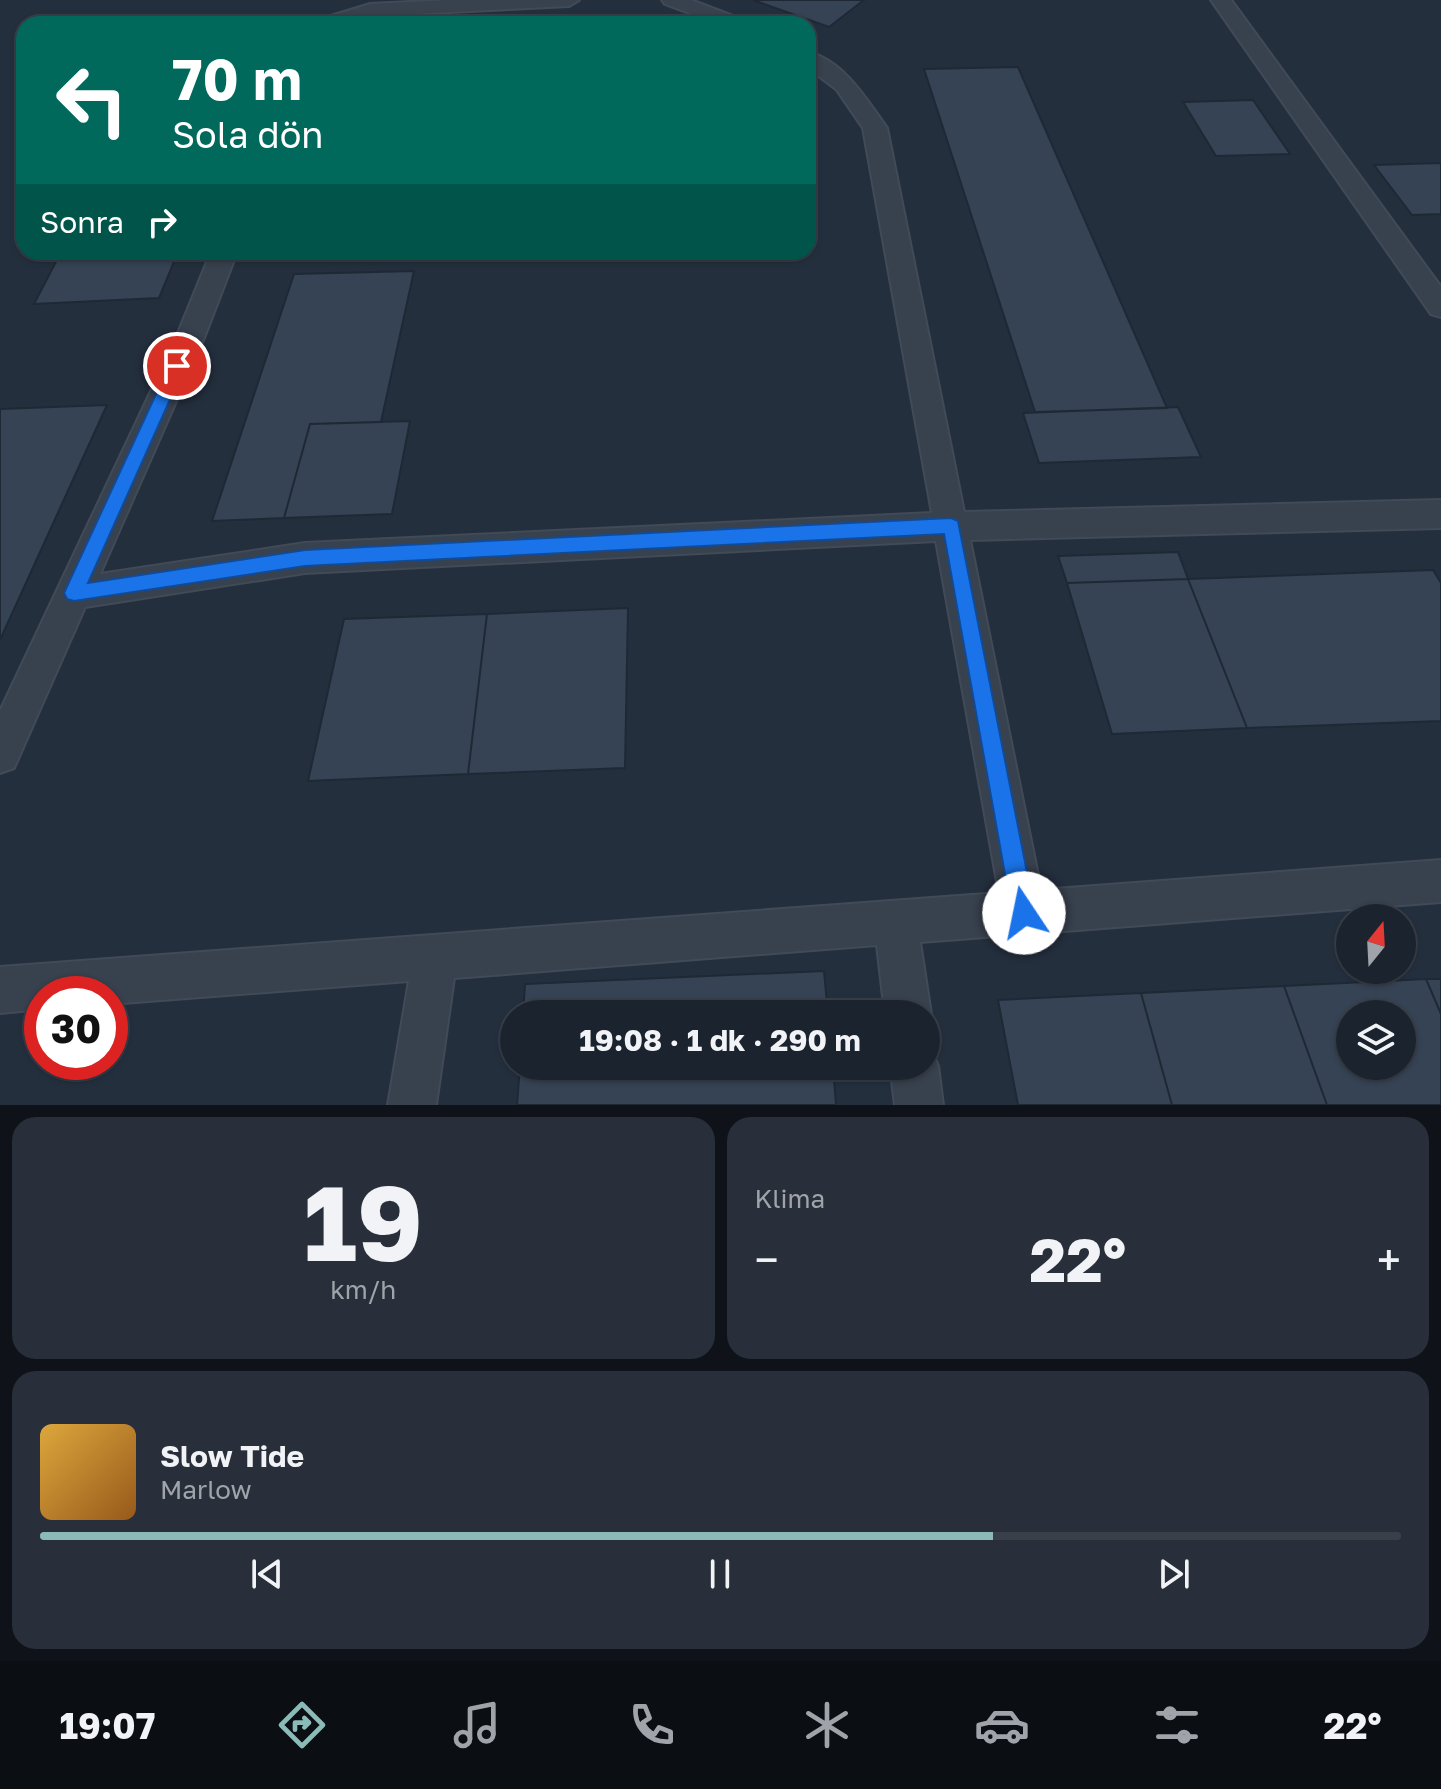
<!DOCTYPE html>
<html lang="tr">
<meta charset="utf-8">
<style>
:root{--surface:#1b232e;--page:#282f3a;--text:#f1f3f6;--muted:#a0a4aa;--line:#39404a;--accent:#8bbbb9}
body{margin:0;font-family:"Golos Text",sans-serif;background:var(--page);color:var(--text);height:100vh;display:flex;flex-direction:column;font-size:30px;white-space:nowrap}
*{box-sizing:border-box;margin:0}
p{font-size:26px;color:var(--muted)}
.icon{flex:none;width:44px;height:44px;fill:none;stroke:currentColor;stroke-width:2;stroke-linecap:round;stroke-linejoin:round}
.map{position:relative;height:1105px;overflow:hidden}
.panel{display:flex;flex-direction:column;gap:12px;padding:12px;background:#0f1319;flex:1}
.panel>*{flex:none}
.top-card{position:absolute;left:16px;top:16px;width:800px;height:244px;border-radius:24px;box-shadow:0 2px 6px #0004,0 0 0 2px var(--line);background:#00695c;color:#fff;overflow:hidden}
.needle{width:52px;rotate:18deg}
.controls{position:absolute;left:1336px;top:904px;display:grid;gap:16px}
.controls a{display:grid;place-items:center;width:80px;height:80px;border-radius:50%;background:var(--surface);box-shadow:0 2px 6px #0004,0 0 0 2px var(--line);font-size:40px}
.speed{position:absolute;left:24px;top:976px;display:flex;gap:16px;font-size:40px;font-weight:700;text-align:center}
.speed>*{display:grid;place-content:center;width:104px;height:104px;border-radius:50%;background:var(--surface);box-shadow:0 2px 6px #0004,0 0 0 2px var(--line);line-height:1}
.speed .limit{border:12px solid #d22;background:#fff;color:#111}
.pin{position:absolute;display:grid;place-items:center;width:68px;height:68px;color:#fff;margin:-34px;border:4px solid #fff;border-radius:50%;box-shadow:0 2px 8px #0007}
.me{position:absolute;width:88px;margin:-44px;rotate:349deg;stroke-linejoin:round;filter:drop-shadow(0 0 6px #0008)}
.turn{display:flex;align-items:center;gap:28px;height:168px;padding:0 24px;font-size:36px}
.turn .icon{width:104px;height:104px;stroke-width:2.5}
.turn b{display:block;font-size:56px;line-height:68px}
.then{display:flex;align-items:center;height:76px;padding:0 24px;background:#0003;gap:16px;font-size:30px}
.big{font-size:60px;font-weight:700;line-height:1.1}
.panel .tile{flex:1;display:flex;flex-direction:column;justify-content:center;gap:12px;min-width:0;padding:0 28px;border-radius:24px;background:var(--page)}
.panel .dial{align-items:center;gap:0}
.dial b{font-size:104px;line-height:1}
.song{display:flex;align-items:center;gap:24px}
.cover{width:96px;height:96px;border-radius:12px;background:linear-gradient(135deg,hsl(40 70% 55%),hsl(30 70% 35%))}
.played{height:8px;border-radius:4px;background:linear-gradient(90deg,var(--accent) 70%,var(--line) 70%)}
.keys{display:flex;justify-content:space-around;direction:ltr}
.heat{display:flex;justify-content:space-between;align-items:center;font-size:44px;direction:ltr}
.panel .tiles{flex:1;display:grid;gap:12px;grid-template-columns:1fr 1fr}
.tile:last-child{grid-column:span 2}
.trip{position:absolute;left:500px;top:1000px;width:440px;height:80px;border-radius:40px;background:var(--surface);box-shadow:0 2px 6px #0004,0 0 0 2px var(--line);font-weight:700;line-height:80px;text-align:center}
.dock{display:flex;height:128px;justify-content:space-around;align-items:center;background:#0b0e12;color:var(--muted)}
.dock .icon{width:56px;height:56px}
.dock .selected{color:var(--accent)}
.dock b{font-size:36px;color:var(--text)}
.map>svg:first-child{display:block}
.building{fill:#364354;stroke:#1f2835;stroke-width:2;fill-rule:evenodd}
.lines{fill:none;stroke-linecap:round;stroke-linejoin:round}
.minor-casing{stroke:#414a57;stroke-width:4}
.minor{fill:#38414e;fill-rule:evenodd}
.route{fill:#1a73e8;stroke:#114b97;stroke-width:2}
</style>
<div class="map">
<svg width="1441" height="1105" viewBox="0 0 1441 1105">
<rect width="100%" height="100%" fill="#242f3e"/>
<!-- building -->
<path class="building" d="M753,0H864L829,27Z
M283,17L279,24H234L237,18Z
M237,18L234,24H186L189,19Z
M1018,67L1167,408L1035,412L924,69Z
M1253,100L1290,154L1216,156L1183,102Z
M1441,163V214L1412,215L1374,165Z
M61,252H178L159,298L34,304Z
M414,271L381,422L310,424L284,518L212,521L294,274Z
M107,405L0,640V409Z
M1178,407L1201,457L1039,463L1023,413Z
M410,421L392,514L284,518L310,424Z
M1178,552L1188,579L1067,583L1058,556Z
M1433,570L1441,583V721L1247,728L1188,579Z
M1188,579L1247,728L1112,734L1067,583Z
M628,608L625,768L468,774L487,614Z
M487,614L468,774L308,781L344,619Z
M824,971L828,1014H523L525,984Z
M1426,979H1441V1014Z
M1426,979L1441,1014V1105H1327L1284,986ZM1350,1014H1402V1066H1350Z
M1284,986L1327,1105H1172L1141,993Z
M1141,993L1172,1105H1018L998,1000Z
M520,1066H833L836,1105H517Z"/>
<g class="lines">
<defs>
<path id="minor" d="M449,0H579L569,6L372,16L346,24H315L318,20L370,4Z
M662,0H691L744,20L747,24H718L665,4Z
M1211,0H1231L1441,287V317L1431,314Z
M808,52C844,61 867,100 887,128L964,512L1441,500V528L970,540L1041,890L1441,860V902L920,942L931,1014L926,1026V1014H885L877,945L454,978L436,1105H388L409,981L110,1004V994H42V1009L0,1013V967L999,893L936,541L305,573L85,607L14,768L0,773V711L176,338L211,252H237L204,338L100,574L305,543L932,513L863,128L837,90L808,68Z
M926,1047L931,1049L938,1066L943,1105H895L890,1066H926Z"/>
</defs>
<!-- minor casing -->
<use href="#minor" class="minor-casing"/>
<!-- minor -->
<use href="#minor" class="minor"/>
</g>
<!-- route -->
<path class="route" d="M177,360L185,366L88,583L305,550L951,518L958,521L1035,913L1032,921L1024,925L1015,921L1012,913L944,534L305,566L74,601L67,599L64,593L169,366Z"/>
</svg>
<div class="controls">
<a><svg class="needle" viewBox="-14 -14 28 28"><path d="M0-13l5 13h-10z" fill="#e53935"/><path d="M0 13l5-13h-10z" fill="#a0a4aa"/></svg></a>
<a><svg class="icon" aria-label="layers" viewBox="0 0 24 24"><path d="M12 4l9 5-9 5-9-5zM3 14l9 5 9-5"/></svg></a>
</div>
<div class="speed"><div class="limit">30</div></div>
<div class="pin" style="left:177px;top:366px;background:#d93025"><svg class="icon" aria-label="arrive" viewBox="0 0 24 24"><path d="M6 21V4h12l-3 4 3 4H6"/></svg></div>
<svg class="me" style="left:1024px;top:913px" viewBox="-20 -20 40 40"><circle r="19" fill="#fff"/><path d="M0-13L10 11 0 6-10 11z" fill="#1a73e8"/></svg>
<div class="trip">19:08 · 1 dk · 290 m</div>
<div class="top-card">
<div class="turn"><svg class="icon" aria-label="left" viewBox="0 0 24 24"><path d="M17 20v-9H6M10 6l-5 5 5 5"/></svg><div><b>70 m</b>Sola dön</div></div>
<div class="then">Sonra<svg class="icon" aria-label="right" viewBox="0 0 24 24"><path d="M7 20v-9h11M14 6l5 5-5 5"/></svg></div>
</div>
</div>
<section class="panel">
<div class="tiles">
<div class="tile dial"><b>19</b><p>km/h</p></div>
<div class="tile"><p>Klima</p>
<div class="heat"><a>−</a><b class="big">22°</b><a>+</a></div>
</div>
<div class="tile">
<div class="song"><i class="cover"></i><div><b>Slow Tide</b><p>Marlow</p></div></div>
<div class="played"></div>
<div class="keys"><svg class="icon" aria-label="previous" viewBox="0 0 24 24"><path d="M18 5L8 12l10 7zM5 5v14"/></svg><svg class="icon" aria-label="pause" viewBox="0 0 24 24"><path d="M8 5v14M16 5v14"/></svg><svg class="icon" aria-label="next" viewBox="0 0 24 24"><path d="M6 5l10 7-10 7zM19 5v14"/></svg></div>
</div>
</div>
</section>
<nav class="dock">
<b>19:07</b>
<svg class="icon selected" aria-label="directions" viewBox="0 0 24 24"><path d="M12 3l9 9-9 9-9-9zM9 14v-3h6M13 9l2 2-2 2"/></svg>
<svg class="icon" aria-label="music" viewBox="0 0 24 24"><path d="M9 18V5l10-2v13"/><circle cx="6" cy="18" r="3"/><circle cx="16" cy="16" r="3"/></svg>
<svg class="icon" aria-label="phone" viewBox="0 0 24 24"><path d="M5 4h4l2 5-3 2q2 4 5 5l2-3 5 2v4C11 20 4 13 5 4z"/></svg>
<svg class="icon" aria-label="climate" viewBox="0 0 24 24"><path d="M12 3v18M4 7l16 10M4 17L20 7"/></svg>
<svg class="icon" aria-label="car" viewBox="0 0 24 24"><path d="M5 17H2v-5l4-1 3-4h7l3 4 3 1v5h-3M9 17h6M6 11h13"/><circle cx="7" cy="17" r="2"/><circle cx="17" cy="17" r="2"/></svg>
<svg class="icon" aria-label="filters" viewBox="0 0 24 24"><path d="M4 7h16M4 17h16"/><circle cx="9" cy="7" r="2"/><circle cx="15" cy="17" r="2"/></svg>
<b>22°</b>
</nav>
